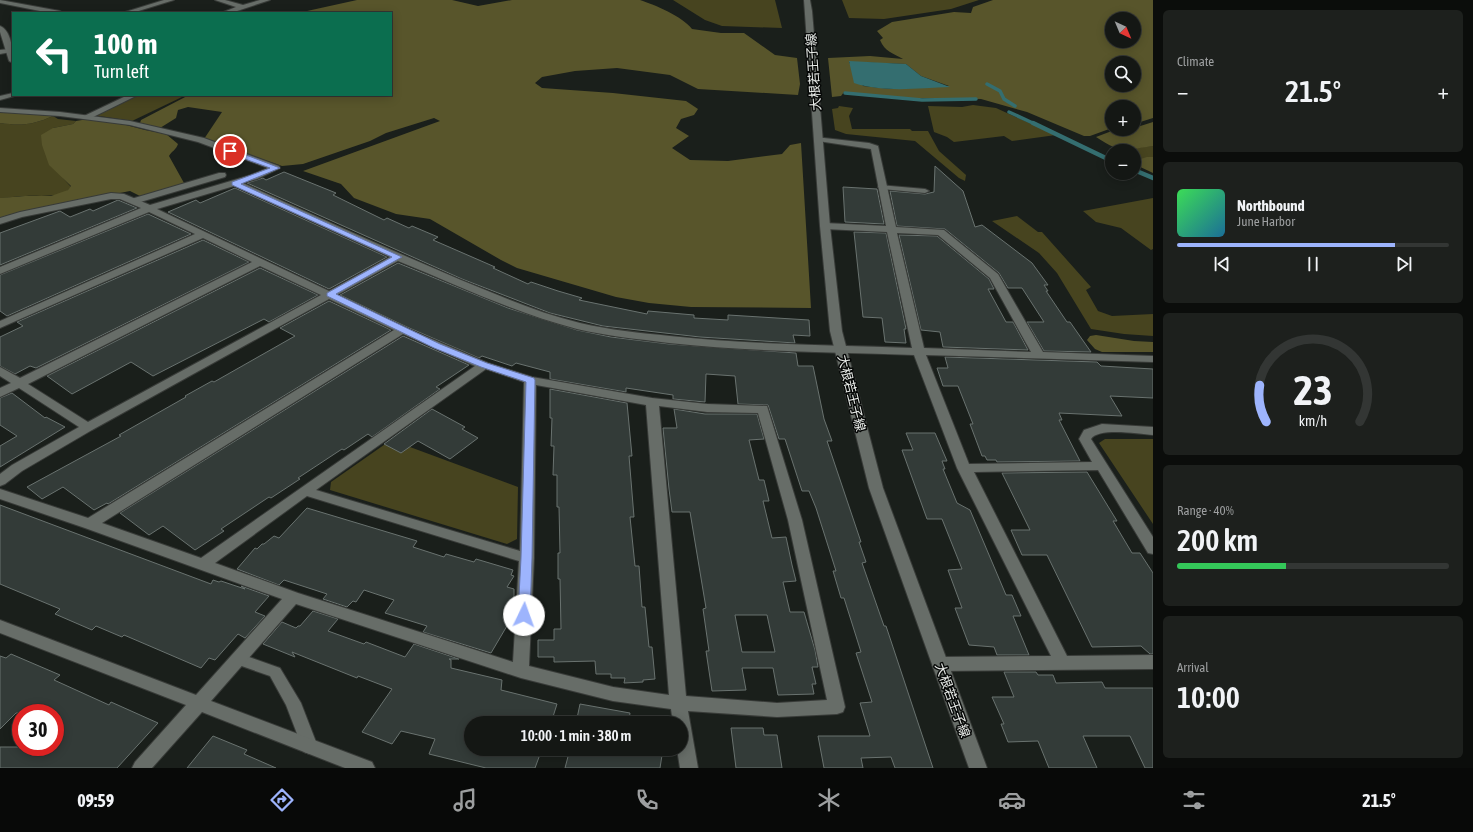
<!DOCTYPE html>
<meta charset="utf-8">
<style>
:root{--surface:#141714;--page:#1d201d;--text:#f1f3f6;--muted:#9d9fa0;--line:#333634;--accent:#9db4fd}
body{margin:0;font-family:"Asap Condensed","Noto Sans JP",sans-serif;background:var(--page);color:var(--text);height:100vh;display:flex;flex-direction:column;font-size:15px;white-space:nowrap}
*{box-sizing:border-box;margin:0}
p{font-size:13px;color:var(--muted)}
.icon{flex:none;width:22px;height:22px;fill:none;stroke:currentColor;stroke-width:2;stroke-linecap:round;stroke-linejoin:round}
.map{position:relative;flex:1;overflow:hidden}
.side{display:flex;flex-direction:column;gap:10px;padding:10px;background:#0b0d0b;width:320px}
.side>*{flex:none}
.top-card{position:absolute;left:12px;top:12px;width:380px;height:84px;border-radius:0px;box-shadow:0 2px 10px #0003,0 0 0 1px var(--line);background:#0b6e4f;color:#fff;overflow:hidden}
.needle{width:26px;rotate:136deg}
.controls{position:absolute;left:1105px;top:12px;display:grid;gap:8px}
.controls a{display:grid;place-items:center;width:36px;height:36px;border-radius:50%;background:var(--surface);box-shadow:0 2px 10px #0003,0 0 0 1px var(--line);font-size:20px}
.speed{position:absolute;left:12px;top:704px;display:flex;gap:8px;font-size:20px;font-weight:700;text-align:center}
.speed>*{display:grid;place-content:center;width:52px;height:52px;border-radius:50%;background:var(--surface);box-shadow:0 2px 10px #0003,0 0 0 1px var(--line);line-height:1}
.speed .limit{border:6px solid #d22;background:#fff;color:#111}
.pin{position:absolute;display:grid;place-items:center;width:34px;height:34px;color:#fff;margin:-17px;border:2px solid #fff;border-radius:50%;box-shadow:0 1px 4px #0007}
.me{position:absolute;width:44px;margin:-22px;rotate:3deg;stroke-linejoin:round;filter:drop-shadow(0 0 3px #0008)}
.turn{display:flex;align-items:center;gap:14px;height:84px;padding:0 16px;font-size:18px}
.turn .icon{width:52px;height:52px;stroke-width:2.5}
.turn b{display:block;font-size:28px;line-height:34px}
.big{font-size:30px;font-weight:600;line-height:1.1}
.side .widget{flex:1;display:flex;flex-direction:column;justify-content:center;gap:6px;min-width:0;padding:0 14px;border-radius:6px;background:var(--page)}
.side .dial{align-items:center;gap:0}
.dial svg{height:104px;overflow:visible;fill:none;stroke:var(--line);stroke-width:7;stroke-linecap:round;text-anchor:middle}
.dial text{fill:var(--text);stroke:none}
.song{display:flex;align-items:center;gap:12px}
.cover{width:48px;height:48px;border-radius:6px;background:linear-gradient(135deg,hsl(130 70% 55%),hsl(200 70% 35%))}
.played{height:4px;border-radius:2px;background:linear-gradient(90deg,var(--accent) 80%,var(--line) 80%)}
.keys{display:flex;justify-content:space-around;direction:ltr}
.heat{display:flex;justify-content:space-between;align-items:center;font-size:22px;direction:ltr}
.charge{height:6px;border-radius:3px;background:linear-gradient(90deg,#34c759 40%,var(--line) 0)}
.trip{position:absolute;left:464px;top:716px;width:224px;height:40px;border-radius:20px;background:var(--surface);box-shadow:0 2px 10px #0003,0 0 0 1px var(--line);font-weight:600;line-height:40px;text-align:center}
.dock{display:flex;height:64px;justify-content:space-around;align-items:center;background:#080908;color:var(--muted)}
.dock .icon{width:28px;height:28px}
.dock .on{color:var(--accent)}
.dock b{font-size:18px;color:var(--text)}
main{display:flex;flex:1;min-height:0}
.map>svg:first-child{display:block}
.green{fill:#47441f}
.forest{fill:#58552b;fill-rule:evenodd}
.water{fill:#346e70}
.lines{fill:none;stroke-linecap:round;stroke-linejoin:round}
.stream-far1{stroke:#346e70;stroke-width:3.5}
.stream{stroke:#346e70;stroke-width:4.5}
.building{fill:#333b38;stroke:#69726f;fill-rule:evenodd}
.service-casing{stroke:#383b38;stroke-width:2}
.minor-casing{stroke:#383b38;stroke-width:2}
.tertiary-casing{stroke:#383b38;stroke-width:2}
.service{fill:#676d68;fill-rule:evenodd}
.minor{fill:#676d68;fill-rule:evenodd}
.tertiary{fill:#676d68;fill-rule:evenodd}
.route{fill:#9db4fd;stroke:#6675a4}
.labels{text-anchor:middle;stroke-width:3;stroke-linejoin:round;paint-order:stroke}
.street-label{font-size:13px;fill:#ebeeeb;stroke:#060807}
</style>
<main>
<div class="map">
<svg width="1153" height="768" viewBox="0 0 1153 768">
<rect width="100%" height="100%" fill="#1a1f1b"/>
<!-- green -->
<path class="green" d="M673,0H775L782,28L722,26L705,20Z
M842,0H979L951,9L884,19L849,18Z
M138,95H174L182,97L132,121L93,115Z
M973,105L996,108L1056,135L1012,141L1004,136L954,142L947,137L934,132L928,106L962,107Z
M839,106L853,108L849,116L852,129H910L912,131H928L939,151L966,175L965,181L959,178L915,141L846,134L835,130L832,109L838,108Z
M53,116L58,119L76,121L73,124L53,128L63,178L71,187C63,199 38,195 26,196C17,196 8,198 0,198V123C21,126 33,125 53,116Z
M1153,146V157L1134,161V151H1117L1113,148L1119,149Z
M1153,198V249L1151,250L1121,228L1096,222L1083,211Z
M1017,216L1038,232H1042L1091,287L1086,290L1098,311L1112,316L1153,314V336L1124,334L1091,329L1057,273L1039,253L992,221Z
M1105,439H1153V524L1099,443Z
M391,440L518,487L517,539L507,544L330,490L331,482Z"/>
<!-- forest -->
<path class="forest" d="M357,0H452L478,6L512,0H640C655,5 682,16 692,29L721,33H744L775,55L797,58L800,84L798,95L698,89L670,75L617,68L575,71L542,77L535,83L542,88L613,93L686,101L698,109L694,115L681,119L676,128L689,136L672,148L690,160L728,161L782,154L790,145L801,143L811,308L691,307L649,303L616,297L517,268L501,260L430,219L396,214L354,198L341,184L303,171L440,121L434,118L386,133L370,141L303,164L282,166L204,139L222,112L188,107L178,110L176,118L160,128L140,123L141,120L189,95H391V13H286V11L298,13Z
M993,0H1153V118L1134,124V107H1112V128L1090,136H1084L1027,112L981,99L905,98L844,92L841,96L832,97L828,58L870,56L903,59C893,53 885,52 880,40L883,38L877,31L892,22L954,12L971,13L973,7ZM1112,19H1134V41H1112ZM849,62L906,64L921,76L949,86L890,89L863,86ZM1112,63H1134V85H1112Z
M0,112L53,116C33,125 21,126 0,123Z
M88,119L126,125L145,130L166,134L178,144C176,150 172,151 169,156L184,183L173,188L140,196L130,191L8,215L0,218V198L25,196H51L68,190L71,186L49,165L42,145L41,135L53,128L73,124L76,121Z
M1153,122V146C1124,150 1122,154 1096,137L1117,129H1134V128Z
M1147,157H1153V173L1134,164V161Z
M1096,335L1134,341L1153,342V352H1102L1095,349L1087,340L1090,336Z"/>
<!-- water -->
<path class="water" d="M849,61L906,64L921,76L950,87C919,88 884,93 854,83Z"/>
<g class="lines">
<!-- stream-far1 -->
<path class="stream-far1" d="M987,84L1000,91L1004,99L1015,106
M845,93L922,100L976,99
M1009,112L1035,124"/>
<!-- stream -->
<path class="stream" d="M1033,123L1112,161
M1134,170L1153,178"/>
</g>
<!-- building -->
<path class="building" d="M935,166L963,191L975,227L982,225L1032,263L1048,285H1044L1048,291H1046L1067,322H1070L1091,352L1044,351L1027,322H1044L1022,288H1008L999,273L945,229L897,226L890,191L925,194L934,192Z
M284,172L336,193L333,195L384,220L387,218L409,228L412,226L438,237L433,240L495,267L493,268L528,284L531,282L558,291L582,298L579,300L647,314L648,311L694,315V318L728,320V315L809,320L810,336L793,335L795,343L700,337L603,326L550,313L462,279L247,183L263,178L266,180Z
M843,187L877,189L884,224L845,222Z
M235,188L387,257L329,289L168,212L196,200L200,203Z
M118,200L137,208L0,265V233L60,211L70,217L90,209L93,211Z
M148,214L191,234L7,316L0,311V275Z
M854,232L886,233L906,329H904L906,343L885,342L882,318L863,317Z
M899,235L937,236L989,279L994,289H988L1006,322H1013L1028,350L943,347L940,332L921,330Z
M203,240L249,262L36,368L30,366L15,374L0,366V337L23,326L17,322Z
M398,263L508,308L577,330L611,337L669,344L796,353L798,366H813L824,419L832,441H827L861,542H859L866,562L862,563L884,626H886L933,768H895L891,757L861,758L863,768H824L818,736H870L860,703L872,702L856,653L861,652L844,598H841L833,571H836L816,508L809,491H802L785,439H779L768,405L738,404L735,376L706,374L705,402L673,399V395L626,388V392L550,379V372L516,363L512,366L482,356L479,358L407,327L340,295Z
M260,268L318,295L269,322L264,319L153,376L131,362L72,394L47,376Z
M329,301L391,330L108,504L107,503L94,510L63,487L42,499L27,487L121,436L119,435L186,397L185,396L212,381L214,382L295,336L280,328Z
M403,336L469,365L436,387L440,389L372,437L368,434L344,450L342,449L298,478L300,479L271,498L269,497L221,529L224,531L195,550L163,526L149,535L120,513Z
M945,357L1097,362L1101,366L1153,369V398L1110,396L1122,416L1059,413L1062,420H1059L1080,461L997,462L996,460H987L985,456H982L970,424H973L958,386H943L937,368H948Z
M550,389L627,403L632,456H629L634,517H630L635,566H639L642,607H645L649,647H652L655,679L643,680V682L624,683L625,678H611V674H596L595,661L554,662V657H538V640H554V629H561L560,579H558V553H560L559,507H557V475H553L554,446H551L552,418H550Z
M12,393L45,418L46,417L65,427L0,467V446L17,436L0,425V398Z
M432,409L465,427L462,429L478,438L450,459L418,441L401,453L384,444Z
M674,409L705,414H757L764,439L749,440L759,480H764L769,501H763L772,538L786,537L792,565L796,581L783,582L790,612H804L815,650L818,667H812L816,684H812L814,694L778,695L773,668H742L746,690L712,691L706,651H709L703,609L706,608L690,512H672L669,489L663,428H677ZM735,615H767L775,652H742Z
M906,433H935L947,461H942L945,469H943L957,503L970,510L1006,595H1012L1021,616H1013L1029,655H997L994,647L969,645L955,608H962L948,570L962,569L942,519H927L902,450H913Z
M1087,472L1117,521H1113L1132,553H1140L1153,573V654H1150L1141,646L1092,647L1047,555H1022L1011,530H1030L1002,473Z
M0,505L211,584L213,580L219,582L221,581L245,589L241,586L269,596L255,612L265,616L245,638L238,634L215,660L209,658L201,668L124,635L122,637L96,626L92,630L55,614L60,609L0,584Z
M307,508L417,541L413,547L444,557L446,554L474,562L476,559L513,570L511,575L514,576L507,587L514,589V614L491,653L423,632L427,626L385,613L394,600L364,590L356,602L353,601L347,607L323,599L327,594L284,580L279,585L237,569L255,548L257,549L262,544H264L274,536L279,538Z
M313,611L338,619L328,631L364,644L366,642L405,657L414,644L459,659H449L451,660V668L502,680L501,690L557,704L551,723H471V749H542L535,768H486L429,754L435,739L401,731L392,744L362,732L392,689L358,676L357,678L292,652L295,657L263,644L282,622L296,628L298,626H300Z
M11,654L60,675L54,680L109,705L111,702L158,723L117,768H0V747H55V713H16L0,729V656L6,658Z
M1004,672H1036L1038,675H1053L1056,683L1102,682L1105,688H1153V768H1145L1130,736H1083L1097,768H1049L1038,741L1008,742L1001,724H1004L992,697H1014Z
M580,704L630,713L629,720L649,723H576Z
M731,728H763L764,735H777L782,768H736Z
M213,736L247,750L244,754L276,768H187Z
M570,749H663L660,768H565Z"/>
<g class="lines">
<defs>
<path id="service" d="M9,49L12,51L11,52L0,54V50Z
M13,93V95H18L0,100V96Z
M128,95H138L89,119H86L82,117Z
M219,173H225L226,175L225,177L137,203H131L130,201L131,199Z
M879,185L925,189L929,191L925,193L882,189L878,187Z
M238,653L280,668L301,703L318,747L316,752L310,754L304,752L286,705L270,676L233,663L231,659L233,655Z"/>
<path id="minor" d="M0,0L60,11L63,13H50L0,3Z
M164,0H174L132,13H122Z
M215,0H225L243,5L260,0H270L231,13H221L236,7Z
M0,26C12,31 13,52 13,63L9,61L0,32Z
M0,108L60,112L130,121L204,138L279,166L280,168L257,179L243,183C315,216 388,249 461,280C500,296 539,313 580,323C610,330 640,333 670,336C751,345 832,345 912,348L887,232L825,229L820,226L825,223L886,226L871,149L818,141L814,139L815,137L869,143L878,146L896,227L944,230L998,274L1043,352L1153,356V362L926,355L969,464L1092,462L1079,439L1084,430L1102,424L1153,427V435C1139,434 1099,427 1091,439L1153,537V554L1148,553L1098,470L974,472L1067,656L1153,655V669L940,671L934,669L932,664L934,659L940,657L1051,656L957,468L914,355C833,352 751,352 669,343C638,339 607,336 577,329C515,313 457,285 398,261L337,295L406,328L488,363L532,377L652,398L707,404L767,406L802,520L845,707L843,712L837,714L777,717L688,711L698,768H680L677,749H681V723H673L671,709L613,701L521,678L296,604L211,701L372,762L375,768H345L202,712L152,768H132L135,762L186,705L0,633V620L196,695L282,599L85,528L0,499V489L88,518L394,330L329,299L92,430L22,471L5,484L0,486V474L12,465L79,427L19,388L0,397V388L11,383L0,376V367L20,378L252,262L203,238L0,328V321L195,234L149,212L0,274V267L141,208L120,199H111L22,217L0,224V218L20,212L111,193L124,194L150,205L251,175L268,168L198,142L130,125L60,116L0,112ZM234,186L390,257L329,291L157,209ZM897,233L938,235L990,278L1031,352L924,348ZM260,266L321,295L88,422L28,384ZM403,334L475,366L201,558L102,523ZM486,369L524,382L520,551L316,490ZM536,385L646,405L669,695L613,687L529,666L534,558ZM659,406L707,412L758,413L788,520L827,700L777,703L686,696ZM307,496L519,561L513,662L298,593L215,563Z"/>
<path id="tertiary" d="M804,0H810L812,11L830,226L842,331L883,488L987,768H969L869,488L830,331L820,226Z"/>
</defs>
<!-- service casing -->
<use href="#service" class="service-casing"/>
<!-- minor casing -->
<use href="#minor" class="minor-casing"/>
<!-- tertiary casing -->
<use href="#tertiary" class="tertiary-casing"/>
<!-- service -->
<use href="#service" class="service"/>
<!-- minor -->
<use href="#minor" class="minor"/>
<!-- tertiary -->
<use href="#tertiary" class="tertiary"/>
</g>
<!-- route -->
<path class="route" d="M228,150H233L280,168L241,184L402,257L336,294L440,344L487,363L534,378L535,380L532,558L530,615L528,618L524,619L520,618L518,615L521,558L526,382L481,367L434,348L327,296V293L392,257L232,185V182L270,168L228,153Z"/>
<g class="labels">
<!-- street labels -->
<g class="street-label">
<text transform="translate(813 72) rotate(-94)" y="5">大根若王子線</text>
<text transform="translate(852 393) rotate(76)" y="5">大根若王子線</text>
<text transform="translate(953 700) rotate(70)" y="5">大根若王子線</text>
</g>
</g>
</svg>
<div class="controls">
<a><svg class="needle" viewBox="-14 -14 28 28"><path d="M0-13l5 13h-10z" fill="#e53935"/><path d="M0 13l5-13h-10z" fill="#9d9fa0"/></svg></a>
<a><svg class="icon" aria-label="search" viewBox="0 0 24 24"><circle cx="10" cy="10" r="6"/><path d="M15 15l6 6"/></svg></a>
<a>+</a>
<a>−</a>
</div>
<div class="speed"><div class="limit">30</div></div>
<div class="pin" style="left:230px;top:151px;background:#d93025"><svg class="icon" aria-label="arrive" viewBox="0 0 24 24"><path d="M6 21V4h12l-3 4 3 4H6"/></svg></div>
<svg class="me" style="left:524px;top:615px" viewBox="-20 -20 40 40"><circle r="19" fill="#fff"/><path d="M0-13L10 11 0 6-10 11z" fill="#9db4fd"/></svg>
<div class="trip">10:00 · 1 min · 380 m</div>
<div class="top-card">
<div class="turn"><svg class="icon" aria-label="left" viewBox="0 0 24 24"><path d="M17 20v-9H6M10 6l-5 5 5 5"/></svg><div><b>100 m</b>Turn left</div></div>
</div>
</div>
<section class="side">
<div class="widget"><p>Climate</p>
<div class="heat"><a>−</a><b class="big">21.5°</b><a>+</a></div>
</div>
<div class="widget">
<div class="song"><i class="cover"></i><div><b>Northbound</b><p>June Harbor</p></div></div>
<div class="played"></div>
<div class="keys"><svg class="icon" aria-label="previous" viewBox="0 0 24 24"><path d="M18 5L8 12l10 7zM5 5v14"/></svg><svg class="icon" aria-label="pause" viewBox="0 0 24 24"><path d="M8 5v14M16 5v14"/></svg><svg class="icon" aria-label="next" viewBox="0 0 24 24"><path d="M6 5l10 7-10 7zM19 5v14"/></svg></div>
</div>
<div class="widget dial"><svg viewBox="0 0 100 80">
<path d="M14 69A42 42 0 1 1 86 69"/>
<path d="M14 69A42 42 0 0 1 9 41" stroke="#9db4fd"/>
<text x="50" y="56" font-size="32" font-weight="700">23</text>
<text x="50" y="72" font-size="11">km/h</text>
</svg></div>
<div class="widget"><p>Range · 40%</p><b class="big">200 km</b><div class="charge"></div></div>
<div class="widget"><p>Arrival</p><b class="big">10:00</b></div>
</section>
</main>
<nav class="dock">
<b>09:59</b>
<svg class="icon on" aria-label="directions" viewBox="0 0 24 24"><path d="M12 3l9 9-9 9-9-9zM9 14v-3h6M13 9l2 2-2 2"/></svg>
<svg class="icon" aria-label="music" viewBox="0 0 24 24"><path d="M9 18V5l10-2v13"/><circle cx="6" cy="18" r="3"/><circle cx="16" cy="16" r="3"/></svg>
<svg class="icon" aria-label="phone" viewBox="0 0 24 24"><path d="M5 4h4l2 5-3 2q2 4 5 5l2-3 5 2v4C11 20 4 13 5 4z"/></svg>
<svg class="icon" aria-label="climate" viewBox="0 0 24 24"><path d="M12 3v18M4 7l16 10M4 17L20 7"/></svg>
<svg class="icon" aria-label="car" viewBox="0 0 24 24"><path d="M5 17H2v-5l4-1 3-4h7l3 4 3 1v5h-3M9 17h6M6 11h13"/><circle cx="7" cy="17" r="2"/><circle cx="17" cy="17" r="2"/></svg>
<svg class="icon" aria-label="filters" viewBox="0 0 24 24"><path d="M4 7h16M4 17h16"/><circle cx="9" cy="7" r="2"/><circle cx="15" cy="17" r="2"/></svg>
<b>21.5°</b>
</nav>
